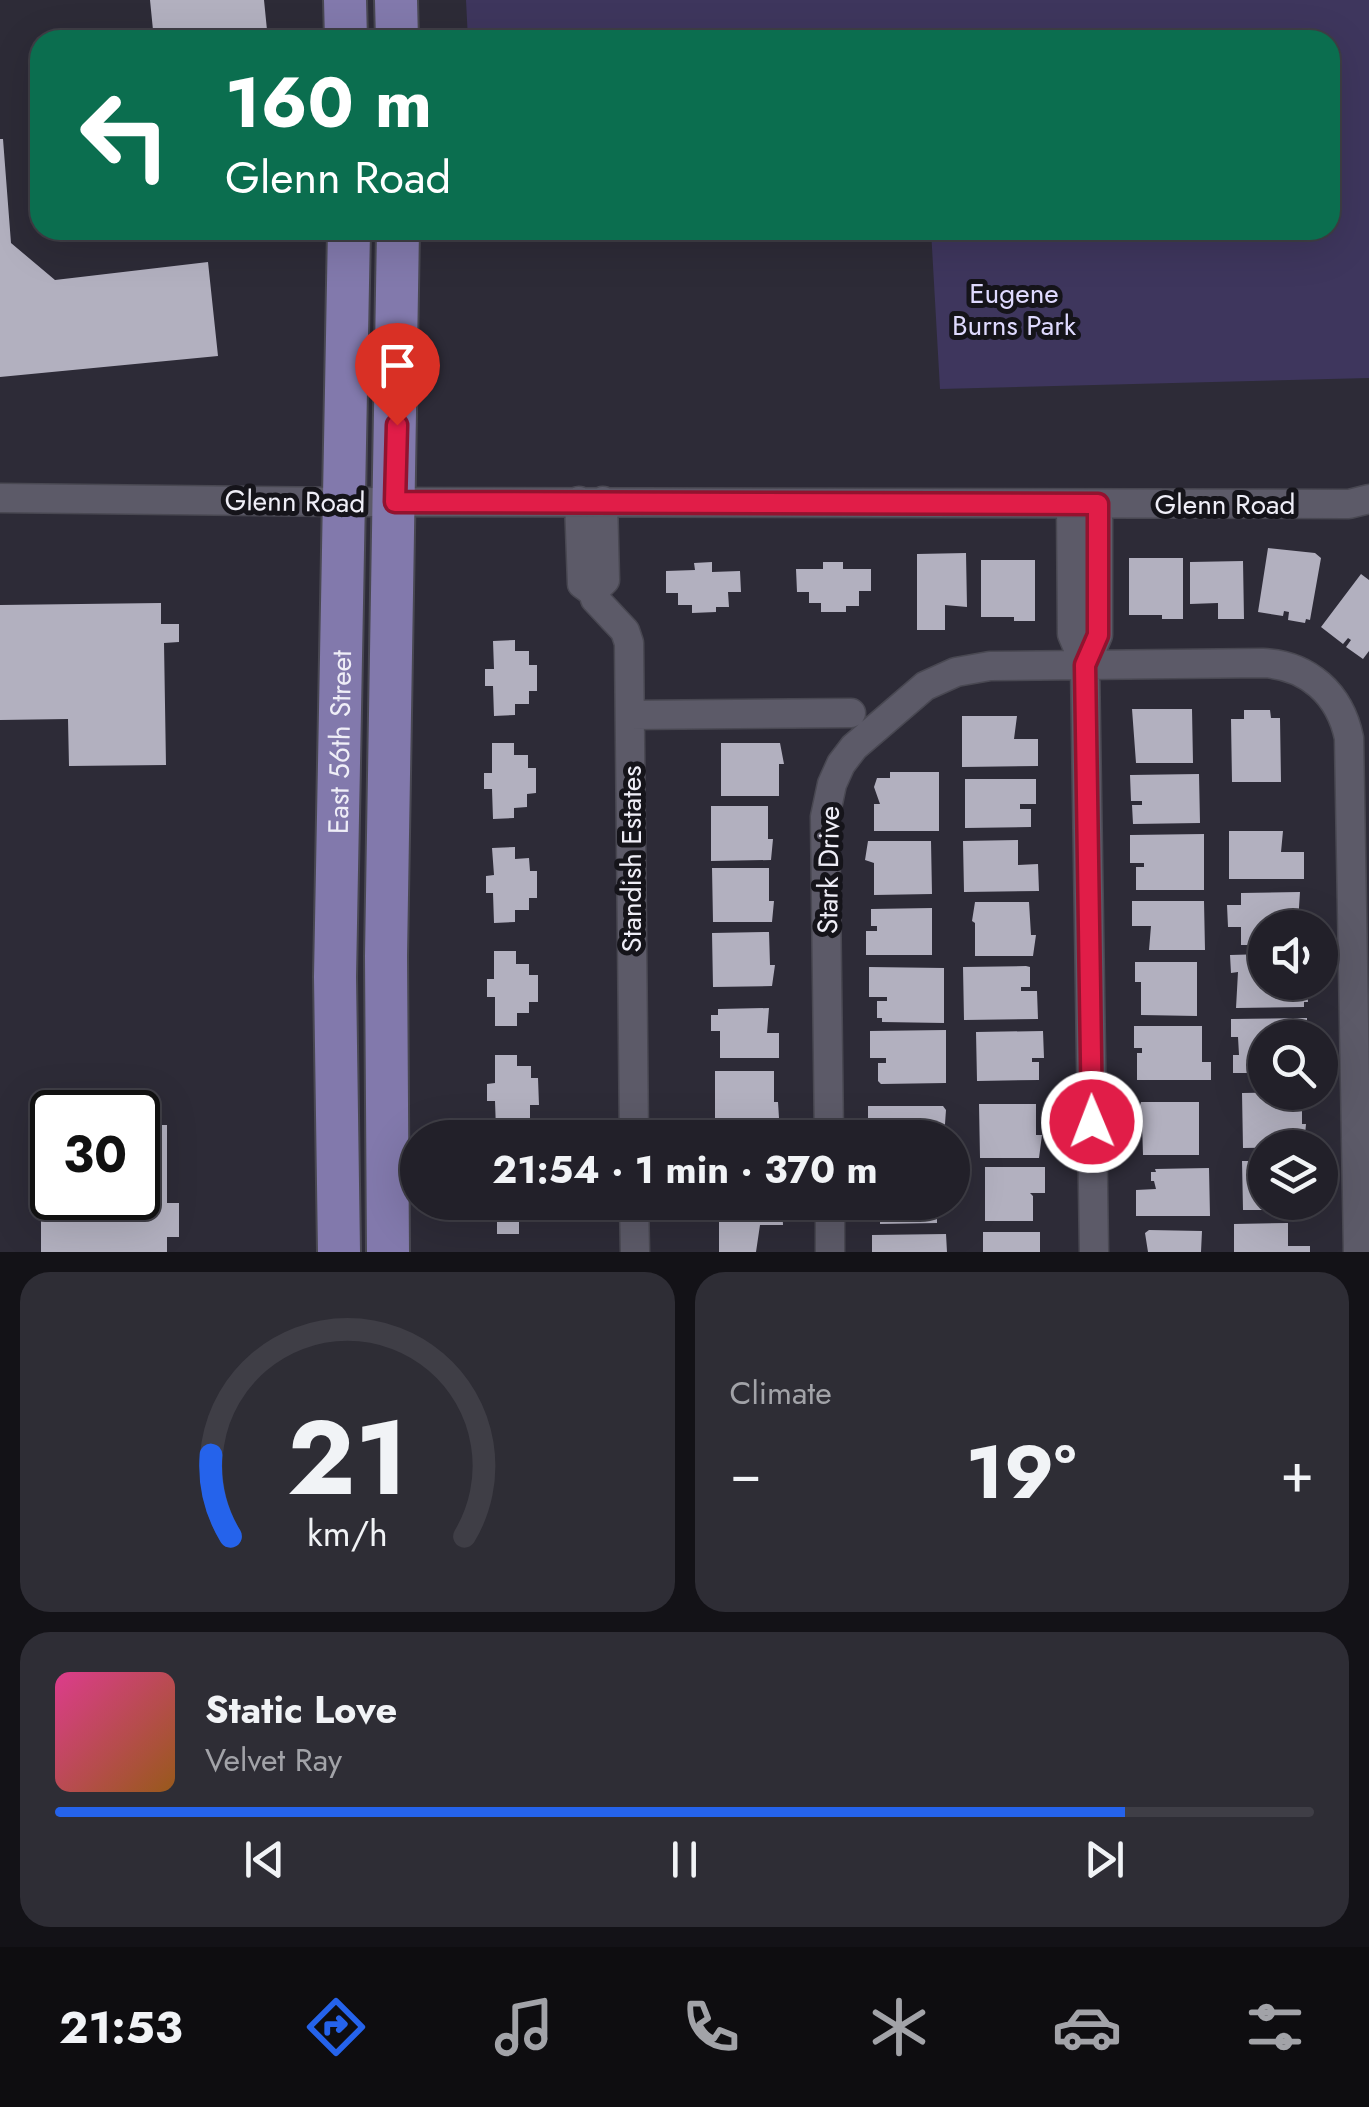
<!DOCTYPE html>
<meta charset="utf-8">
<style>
:root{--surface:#222029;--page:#2e2d35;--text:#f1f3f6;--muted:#a2a3a8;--line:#3f3e46;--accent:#2563eb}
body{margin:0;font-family:Jost,sans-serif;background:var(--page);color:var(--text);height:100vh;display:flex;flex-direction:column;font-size:38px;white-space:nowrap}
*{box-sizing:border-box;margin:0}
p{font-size:32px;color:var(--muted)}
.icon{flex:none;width:55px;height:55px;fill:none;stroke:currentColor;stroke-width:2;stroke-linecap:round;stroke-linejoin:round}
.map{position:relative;height:1252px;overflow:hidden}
.side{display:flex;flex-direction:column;gap:20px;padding:20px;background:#131217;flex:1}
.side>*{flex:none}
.hud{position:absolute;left:30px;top:30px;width:1310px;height:210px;border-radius:30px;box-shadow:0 10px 40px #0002,0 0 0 2px var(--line);background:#0b6e4f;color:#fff;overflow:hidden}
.controls{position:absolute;left:1248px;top:910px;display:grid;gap:20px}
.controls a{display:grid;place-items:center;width:90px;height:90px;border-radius:50%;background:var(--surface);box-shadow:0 10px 40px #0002,0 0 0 2px var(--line);font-size:50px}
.speed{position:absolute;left:30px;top:1090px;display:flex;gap:20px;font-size:50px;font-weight:700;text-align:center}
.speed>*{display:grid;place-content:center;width:130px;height:130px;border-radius:50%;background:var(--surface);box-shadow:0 10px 40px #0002,0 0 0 2px var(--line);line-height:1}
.speed .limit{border:5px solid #111;border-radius:15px;background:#fff;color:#111}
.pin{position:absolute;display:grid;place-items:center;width:85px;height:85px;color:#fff;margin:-102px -42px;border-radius:50% 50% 50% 0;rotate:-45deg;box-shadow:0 0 10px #0007}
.pin .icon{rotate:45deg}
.me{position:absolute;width:110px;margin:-55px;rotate:359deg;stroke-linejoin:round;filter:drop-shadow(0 0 8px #0008)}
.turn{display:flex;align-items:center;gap:35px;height:210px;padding:0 30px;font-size:45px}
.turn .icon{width:130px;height:130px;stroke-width:2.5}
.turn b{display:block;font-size:70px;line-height:85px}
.big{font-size:75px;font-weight:700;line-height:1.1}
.side .widget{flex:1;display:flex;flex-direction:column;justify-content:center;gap:15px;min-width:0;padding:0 35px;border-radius:30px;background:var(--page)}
.side .dial{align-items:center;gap:0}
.dial svg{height:260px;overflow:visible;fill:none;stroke:var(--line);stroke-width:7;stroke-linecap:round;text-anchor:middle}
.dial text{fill:var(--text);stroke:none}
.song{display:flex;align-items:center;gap:30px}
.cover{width:120px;height:120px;border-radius:15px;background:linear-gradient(135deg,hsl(330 70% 55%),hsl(30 70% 35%))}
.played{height:10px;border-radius:5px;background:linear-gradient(90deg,var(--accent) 85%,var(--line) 85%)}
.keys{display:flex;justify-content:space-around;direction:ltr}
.heat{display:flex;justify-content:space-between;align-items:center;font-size:55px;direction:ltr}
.side .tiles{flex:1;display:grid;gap:20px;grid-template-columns:1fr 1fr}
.widget:last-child{grid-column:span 2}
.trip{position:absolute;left:400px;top:1120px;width:570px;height:100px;border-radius:50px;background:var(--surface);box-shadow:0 10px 40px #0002,0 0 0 2px var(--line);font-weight:700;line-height:100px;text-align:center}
.tabs{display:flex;height:160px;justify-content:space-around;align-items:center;background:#0e0d10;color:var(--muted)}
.tabs .icon{width:70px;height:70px}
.tabs .selected{color:var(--accent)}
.tabs b{font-size:45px;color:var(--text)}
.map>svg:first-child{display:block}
.green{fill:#3e365d}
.building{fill:#b2b0bf}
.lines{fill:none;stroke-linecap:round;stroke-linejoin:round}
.minor-casing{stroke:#494852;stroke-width:31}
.primary-casing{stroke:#494852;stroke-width:46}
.minor{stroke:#5c5a68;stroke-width:28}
.primary{stroke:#8279ac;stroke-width:42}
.route-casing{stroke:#92132f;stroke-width:25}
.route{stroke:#e11d48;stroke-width:18}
.labels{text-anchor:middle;stroke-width:10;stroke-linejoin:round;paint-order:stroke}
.park-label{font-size:28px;fill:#dfdafe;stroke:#15141a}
.street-label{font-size:28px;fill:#efeef7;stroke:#15141a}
</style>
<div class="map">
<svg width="1369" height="1252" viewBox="0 0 1369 1252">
<rect width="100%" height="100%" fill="#2d2b37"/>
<!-- green -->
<path class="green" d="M466,0H1369V378L940,389L931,230H1330V40H468Z"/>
<!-- building -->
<path class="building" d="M150,0H264L268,40H154Z
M0,139H3L11,243L55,280L208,262L218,356L0,377Z
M1268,548L1315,553L1321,558L1310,620L1306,619L1305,623L1288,620L1289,612L1284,611L1283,616L1258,612Z
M966,553L967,607L945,605V630H917V554Z
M1129,558H1183V619H1162V615H1129Z
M981,560H1035V621H1014V617H981Z
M1243,561L1244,619H1218V603L1190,604V562Z
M712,562V572L740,571L741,592H728L729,607H716V612L692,613V605H678V593H666V571L695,570L694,563Z
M823,562H843V569H871V591H859V606H846V612H821V603H809V592H797L796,569H823Z
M1361,574L1369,580V651L1363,659L1346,647L1351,640L1348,638L1343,644L1321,627Z
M161,603V624H179V642L164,643L166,765L69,766L68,719L0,720V605Z
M515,640V651H529V665H537V691H529V704H515V715L494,716L493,686H485V669H494L493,641Z
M1132,709H1192L1193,763H1136Z
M1244,710H1270L1271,718H1280L1281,782H1232L1231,719H1244Z
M962,716H1017L1014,739H1038V766L962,767Z
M492,743H514V755H528V768H536V793L527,794V807L514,808V818L493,819L492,789H484V773H492Z
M721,743H780L784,764H779V796H721Z
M890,772H939V831H874V804H880L874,787L877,778H890Z
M1199,774L1200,823L1133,824L1132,805H1142V801H1131L1130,775Z
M965,779H1036V804H1020V809H1031V827L965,828Z
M711,806H768V839H773L771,860L711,861Z
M1229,831H1283L1281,852H1304V879H1229Z
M1204,834V890H1136V867H1144V863H1130V835Z
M1018,840V865L1038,864L1039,891L964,892L963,841Z
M868,841H931L932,894L874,895V863L865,860Z
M515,847V859L529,858L530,871H537V898H529V910H515V922L494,923L493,893H486V876L494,875L492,848Z
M712,868H769V901H774L772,922H713Z
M1300,892L1298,923H1302L1303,928H1265V945H1241V927H1228L1227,905H1241V893Z
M1132,901H1204L1205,950H1149L1151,926H1132Z
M975,902H1029L1031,935H1036L1033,956H975V923L972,921Z
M932,908V955H866V931H877V926H871V909Z
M769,932L770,965H775L772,986L713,987L712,933Z
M494,951H516V964H529V975H538V1002H529V1013H517V1026H495V997H487V979H494Z
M1265,954V982H1303V987H1307L1308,1002H1304V1007L1236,1008L1238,972L1231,973L1230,955Z
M1135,962H1197V1016L1141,1015V982H1135Z
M1026,966L1030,967V987H1021V991H1037L1038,1019L964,1020L963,967Z
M869,967L944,968V1023L882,1022V1018H877V1001H887V997H869Z
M769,1008L767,1033H779V1058H720V1031H711V1015H718V1009Z
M1307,1018V1038H1265V1073H1233V1055H1239L1238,1037H1231V1019Z
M1134,1026H1202V1062H1211V1080H1137V1053H1142V1048H1134Z
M946,1030V1083L881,1084L878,1081V1063H886V1058H870V1031Z
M1043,1031L1044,1058H1032V1062H1039V1080L977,1081L976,1032Z
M495,1055H517V1066H531V1078H538L539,1105H530V1118H517L518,1129L496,1130L495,1101H487V1084L495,1083Z
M715,1071H774V1102H778L779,1118H774V1124H715Z
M1302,1092V1124H1306L1304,1147L1243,1148L1242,1093Z
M1141,1102H1199V1155H1143L1142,1122L1136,1118Z
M979,1104H1036V1135H1042L1039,1158H980Z
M868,1106H943L946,1110L944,1138H892V1132H868Z
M41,1125H52V1198H138V1125H167V1203H179V1237H167V1252H41Z
M1242,1161H1265V1202H1305V1210H1243Z
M985,1167H1045V1193H1030L1033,1196V1221H985Z
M1209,1168L1210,1216H1136V1190L1156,1189L1154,1181H1151V1172H1156L1155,1169Z
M497,1202H540L541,1209H532V1221L519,1222V1234H497Z
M719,1202H782L783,1225H760L756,1252H719Z
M880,1202H937V1223L880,1224Z
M1288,1223V1246H1310V1252H1234V1224Z
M1149,1230L1202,1231L1201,1252H1148L1145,1233Z
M983,1232H1040V1252H983Z
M946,1234L947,1252H872V1235Z"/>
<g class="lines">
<defs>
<path id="minor" d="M0,498L345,502L1349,504L1369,499
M579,501L582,584L593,592L595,599L625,631L629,643L634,1138
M1071,504L1072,634L1085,665L1094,1252
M593,592L605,580L603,501
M1085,665L1098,635V504
M630,715L851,713
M829,1138L825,817L832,784L841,764L854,747L925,686L956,672L990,666L1263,663C1308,665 1340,694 1349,738L1358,1252
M634,1202L635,1252
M830,1202V1252"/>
<g id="primary">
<path d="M345,0L346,40"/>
<path d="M396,0L397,40"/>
<path id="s1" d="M339,1252L335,977L349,230"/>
<path d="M388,1252L386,956L398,230"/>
</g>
</defs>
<!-- minor casing -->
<use href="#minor" class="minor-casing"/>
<!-- primary casing -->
<use href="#primary" class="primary-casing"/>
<!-- minor -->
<use href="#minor" class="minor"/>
<!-- primary -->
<use href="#primary" class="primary"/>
</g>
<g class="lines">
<defs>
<path id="route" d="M397,425L395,502L1098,504V635L1085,665L1092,1122"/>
</defs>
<!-- route casing -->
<use href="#route" class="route-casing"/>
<!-- route -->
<use href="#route" class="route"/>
</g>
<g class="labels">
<!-- park labels -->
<g class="park-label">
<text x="1014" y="303">Eugene<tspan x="1014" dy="32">Burns Park</tspan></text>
</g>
<!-- street labels -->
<g class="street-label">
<text transform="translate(295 501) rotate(1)" y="10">Glenn Road</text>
<text x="1225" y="514">Glenn Road</text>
<text dy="10" stroke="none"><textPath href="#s1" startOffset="510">East 56th Street</textPath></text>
<text transform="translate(631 859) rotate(-90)" y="10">Standish Estates</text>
<text transform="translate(828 870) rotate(-89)" y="10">Stark Drive</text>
</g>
</g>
</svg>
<div class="controls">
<a><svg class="icon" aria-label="sound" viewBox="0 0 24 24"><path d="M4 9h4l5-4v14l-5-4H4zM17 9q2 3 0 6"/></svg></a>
<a><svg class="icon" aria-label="search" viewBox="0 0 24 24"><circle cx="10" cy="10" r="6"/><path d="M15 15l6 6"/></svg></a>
<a><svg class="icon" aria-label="layers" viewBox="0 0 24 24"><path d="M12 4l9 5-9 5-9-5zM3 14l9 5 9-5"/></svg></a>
</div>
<div class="speed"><div class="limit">30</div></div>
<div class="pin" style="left:397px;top:425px;background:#d93025"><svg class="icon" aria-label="arrive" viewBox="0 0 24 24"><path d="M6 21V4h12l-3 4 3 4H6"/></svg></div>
<svg class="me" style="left:1092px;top:1122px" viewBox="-20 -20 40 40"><circle r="17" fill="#e11d48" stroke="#fff" stroke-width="3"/><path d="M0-11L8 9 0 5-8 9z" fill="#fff"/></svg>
<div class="trip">21:54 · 1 min · 370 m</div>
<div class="hud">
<div class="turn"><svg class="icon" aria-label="left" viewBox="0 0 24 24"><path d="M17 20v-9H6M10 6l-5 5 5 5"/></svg><div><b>160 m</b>Glenn Road</div></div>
</div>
</div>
<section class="side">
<div class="tiles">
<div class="widget dial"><svg viewBox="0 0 100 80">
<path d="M14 69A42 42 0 1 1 86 69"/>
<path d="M14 69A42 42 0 0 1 8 44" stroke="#2563eb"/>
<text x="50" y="56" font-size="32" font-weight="700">21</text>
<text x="50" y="72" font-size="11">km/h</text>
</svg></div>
<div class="widget"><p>Climate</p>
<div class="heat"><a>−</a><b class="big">19°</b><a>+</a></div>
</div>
<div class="widget">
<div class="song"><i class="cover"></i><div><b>Static Love</b><p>Velvet Ray</p></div></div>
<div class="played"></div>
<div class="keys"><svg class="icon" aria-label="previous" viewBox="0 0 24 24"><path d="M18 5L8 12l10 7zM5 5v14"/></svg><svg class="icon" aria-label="pause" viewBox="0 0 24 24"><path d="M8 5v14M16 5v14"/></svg><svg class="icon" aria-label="next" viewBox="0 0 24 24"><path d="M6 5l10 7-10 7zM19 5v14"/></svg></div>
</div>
</div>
</section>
<nav class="tabs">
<b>21:53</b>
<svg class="icon selected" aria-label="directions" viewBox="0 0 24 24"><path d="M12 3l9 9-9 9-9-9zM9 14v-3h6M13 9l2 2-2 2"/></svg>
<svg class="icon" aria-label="music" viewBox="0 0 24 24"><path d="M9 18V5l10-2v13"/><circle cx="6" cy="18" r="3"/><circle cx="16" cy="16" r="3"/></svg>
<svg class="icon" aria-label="phone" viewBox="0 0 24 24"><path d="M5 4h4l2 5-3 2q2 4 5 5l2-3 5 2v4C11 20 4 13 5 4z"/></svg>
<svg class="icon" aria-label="climate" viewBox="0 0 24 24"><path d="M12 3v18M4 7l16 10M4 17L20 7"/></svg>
<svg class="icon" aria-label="car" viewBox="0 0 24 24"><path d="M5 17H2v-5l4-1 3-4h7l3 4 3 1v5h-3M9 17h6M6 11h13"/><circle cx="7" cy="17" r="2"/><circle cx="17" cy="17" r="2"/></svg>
<svg class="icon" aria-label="filters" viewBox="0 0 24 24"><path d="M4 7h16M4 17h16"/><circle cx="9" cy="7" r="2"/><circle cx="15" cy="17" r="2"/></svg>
</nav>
